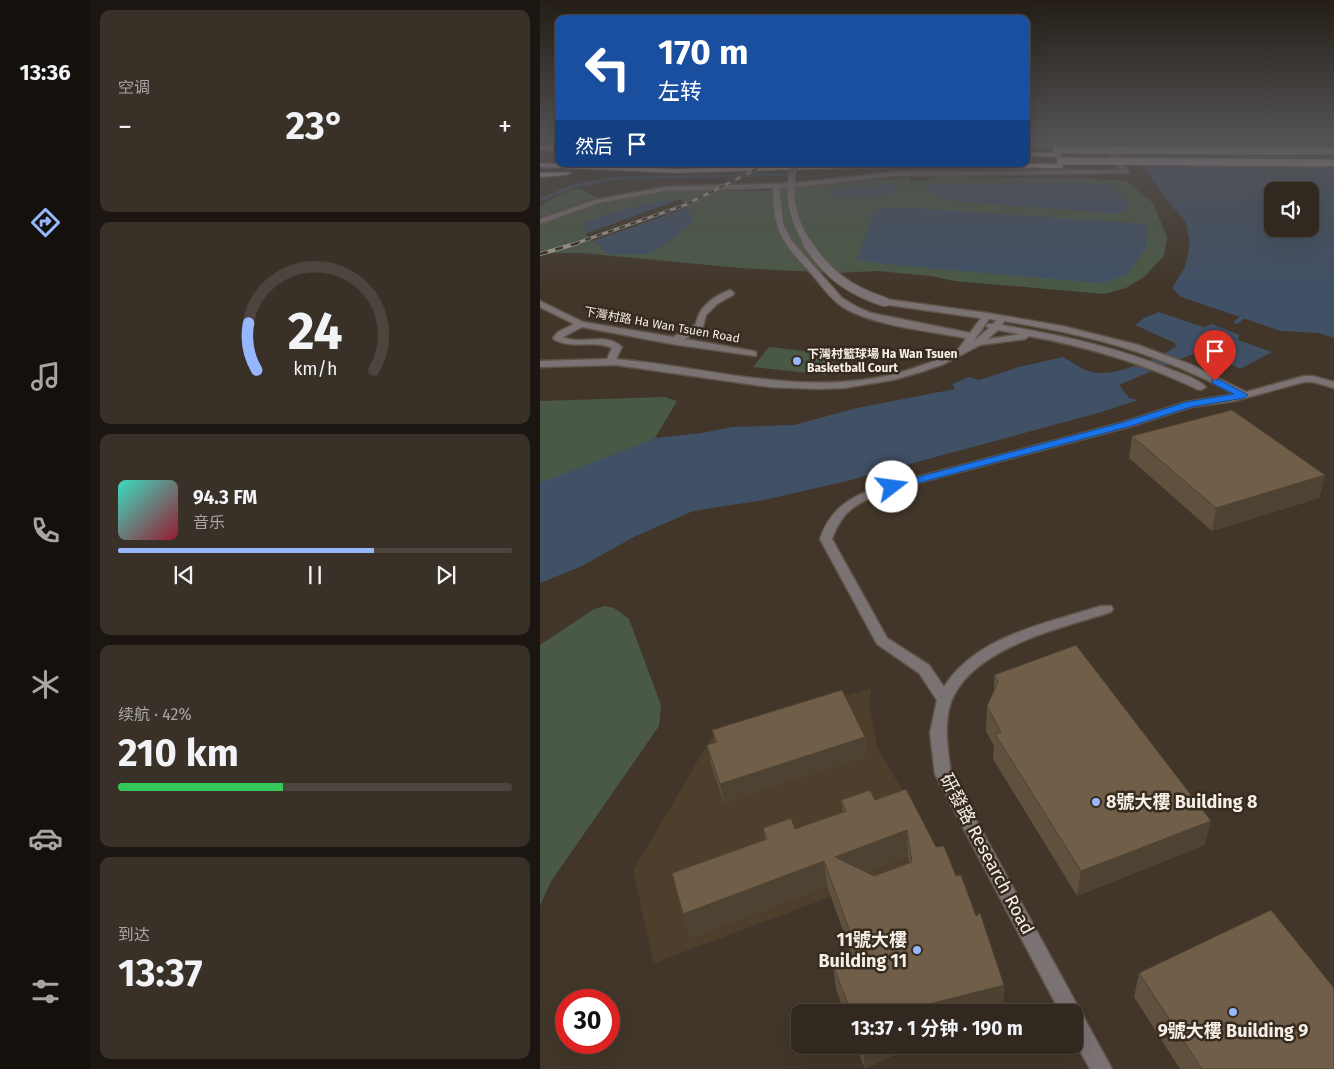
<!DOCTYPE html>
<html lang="zh">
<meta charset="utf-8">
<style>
:root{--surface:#31281f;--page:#393028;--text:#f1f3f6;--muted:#a8a6a4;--line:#4c443d;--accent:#96b6fd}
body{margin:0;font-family:"Fira Sans","Noto Sans SC",sans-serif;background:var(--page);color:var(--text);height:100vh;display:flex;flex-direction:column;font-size:19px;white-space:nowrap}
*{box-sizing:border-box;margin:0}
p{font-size:16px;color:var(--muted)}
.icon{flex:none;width:28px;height:28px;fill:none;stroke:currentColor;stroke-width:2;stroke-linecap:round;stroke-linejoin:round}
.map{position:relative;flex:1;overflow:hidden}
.details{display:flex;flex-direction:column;gap:10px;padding:10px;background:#1b1611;width:450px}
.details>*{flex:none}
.top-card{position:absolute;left:15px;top:15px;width:475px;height:152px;border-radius:10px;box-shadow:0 5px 20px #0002,0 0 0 1px var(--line);background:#1a4fa0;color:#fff;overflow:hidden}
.fabs{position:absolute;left:724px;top:182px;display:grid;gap:10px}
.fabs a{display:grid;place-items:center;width:55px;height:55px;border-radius:10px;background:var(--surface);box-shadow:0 5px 20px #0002,0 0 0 1px var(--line);font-size:25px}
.speed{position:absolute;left:15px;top:989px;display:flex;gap:10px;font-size:25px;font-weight:700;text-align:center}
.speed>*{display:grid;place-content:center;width:65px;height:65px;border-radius:50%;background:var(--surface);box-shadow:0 5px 20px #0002,0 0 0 1px var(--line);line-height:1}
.speed .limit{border:8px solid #d22;background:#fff;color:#111}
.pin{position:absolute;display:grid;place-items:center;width:42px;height:42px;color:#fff;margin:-51px -21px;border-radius:50% 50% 50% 0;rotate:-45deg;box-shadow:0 0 5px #0007}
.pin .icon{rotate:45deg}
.me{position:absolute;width:55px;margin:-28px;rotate:75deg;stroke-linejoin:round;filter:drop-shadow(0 0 4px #0008)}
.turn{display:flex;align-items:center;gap:18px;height:105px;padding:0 20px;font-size:22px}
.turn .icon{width:65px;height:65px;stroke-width:2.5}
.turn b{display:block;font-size:35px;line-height:42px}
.then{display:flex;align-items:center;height:48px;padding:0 20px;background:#0003;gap:10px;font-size:19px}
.big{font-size:38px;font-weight:700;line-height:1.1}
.details .tile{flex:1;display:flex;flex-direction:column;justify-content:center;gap:8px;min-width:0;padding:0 18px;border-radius:10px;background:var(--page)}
.details .dial{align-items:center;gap:0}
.dial svg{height:130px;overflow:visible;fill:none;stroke:var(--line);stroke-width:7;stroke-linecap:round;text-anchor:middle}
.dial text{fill:var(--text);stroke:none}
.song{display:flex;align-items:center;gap:15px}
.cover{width:60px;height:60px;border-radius:8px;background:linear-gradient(135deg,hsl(170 70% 55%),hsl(350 70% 35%))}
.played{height:5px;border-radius:2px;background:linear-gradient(90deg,var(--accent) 65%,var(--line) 65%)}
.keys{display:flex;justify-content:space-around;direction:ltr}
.heat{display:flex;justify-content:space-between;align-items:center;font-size:28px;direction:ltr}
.charge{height:8px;border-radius:4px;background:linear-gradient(90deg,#34c759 42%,var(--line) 0)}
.trip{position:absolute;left:251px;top:1004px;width:292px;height:50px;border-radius:10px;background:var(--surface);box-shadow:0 5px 20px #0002,0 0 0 1px var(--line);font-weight:700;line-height:50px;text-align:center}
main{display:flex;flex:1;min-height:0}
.tab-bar{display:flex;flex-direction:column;width:90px;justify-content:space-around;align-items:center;background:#14100c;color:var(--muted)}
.tab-bar .icon{width:35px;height:35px}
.tab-bar .on{color:var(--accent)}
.tab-bar b{font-size:22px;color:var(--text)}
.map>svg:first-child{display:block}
.built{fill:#4e3f2d}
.green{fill:#4a5946}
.water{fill:#405065;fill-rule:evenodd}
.pier{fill:#413629}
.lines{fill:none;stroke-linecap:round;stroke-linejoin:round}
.stream-far1{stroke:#405065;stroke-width:3}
.stream{stroke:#405065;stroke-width:4}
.minor-casing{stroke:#5e5447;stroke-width:3}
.tertiary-casing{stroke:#5e5447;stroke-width:3}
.primary-casing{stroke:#5e5447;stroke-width:3}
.minor{fill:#7b7274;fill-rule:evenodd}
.tertiary{fill:#7b7274;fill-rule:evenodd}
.primary{fill:#beabb0;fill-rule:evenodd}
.rail-far1-casing{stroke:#aaa197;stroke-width:3}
.rail-casing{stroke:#aaa197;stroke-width:4}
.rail-far1{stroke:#362b1f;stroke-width:2;stroke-dasharray:6;stroke-linecap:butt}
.rail{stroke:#362b1f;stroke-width:2.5;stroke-dasharray:8;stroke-linecap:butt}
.tertiary-bridge-far1-casing{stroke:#5e5447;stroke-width:8;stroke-linecap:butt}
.tertiary-bridge-casing{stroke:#5e5447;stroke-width:11;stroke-linecap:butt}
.primary-bridge-casing{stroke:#5e5447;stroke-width:8;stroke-linecap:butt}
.tertiary-bridge-far1{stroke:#7b7274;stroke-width:7}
.tertiary-bridge{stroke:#7b7274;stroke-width:9}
.primary-bridge{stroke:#beabb0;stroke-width:7}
.wall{fill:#60513e;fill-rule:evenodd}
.shaded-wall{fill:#4e4232}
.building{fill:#705e48;stroke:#4e4232;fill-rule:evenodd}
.route{fill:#1a73e8;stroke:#114b97}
.poi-dot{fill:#96b6fd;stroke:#362b1f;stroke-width:2}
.labels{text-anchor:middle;stroke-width:5;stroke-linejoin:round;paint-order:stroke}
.far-street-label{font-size:12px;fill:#f6efe7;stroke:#362b1f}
.far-poi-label{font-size:12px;font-weight:bold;fill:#f6efe7;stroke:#362b1f;text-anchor:start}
.near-poi-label{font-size:18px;font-weight:bold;fill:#f6efe7;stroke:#362b1f;text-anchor:start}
.near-street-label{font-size:18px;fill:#f6efe7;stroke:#362b1f}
</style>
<main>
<nav class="tab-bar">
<b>13:36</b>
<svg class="icon on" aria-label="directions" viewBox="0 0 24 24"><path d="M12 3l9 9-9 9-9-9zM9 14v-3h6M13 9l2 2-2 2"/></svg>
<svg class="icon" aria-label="music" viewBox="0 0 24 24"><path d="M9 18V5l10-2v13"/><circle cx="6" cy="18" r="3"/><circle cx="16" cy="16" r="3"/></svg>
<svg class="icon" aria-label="phone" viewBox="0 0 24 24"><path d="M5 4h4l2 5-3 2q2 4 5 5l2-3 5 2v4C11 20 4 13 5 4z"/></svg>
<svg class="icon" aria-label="climate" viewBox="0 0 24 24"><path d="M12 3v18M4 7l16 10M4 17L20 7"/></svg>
<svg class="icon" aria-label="car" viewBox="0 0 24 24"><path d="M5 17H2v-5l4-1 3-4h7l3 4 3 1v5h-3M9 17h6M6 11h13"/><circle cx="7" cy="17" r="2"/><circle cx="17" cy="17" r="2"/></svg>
<svg class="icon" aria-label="filters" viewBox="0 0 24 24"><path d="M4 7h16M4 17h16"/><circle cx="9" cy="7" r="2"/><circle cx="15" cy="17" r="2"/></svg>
</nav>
<section class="details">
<div class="tile"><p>空调</p>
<div class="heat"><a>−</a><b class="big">23°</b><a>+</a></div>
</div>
<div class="tile dial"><svg viewBox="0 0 100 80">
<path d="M14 69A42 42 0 1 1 86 69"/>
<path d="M14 69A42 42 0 0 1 9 40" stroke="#96b6fd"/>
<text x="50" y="56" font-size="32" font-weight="700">24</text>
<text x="50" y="72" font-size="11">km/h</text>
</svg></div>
<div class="tile">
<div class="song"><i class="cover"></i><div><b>94.3 FM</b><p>音乐</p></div></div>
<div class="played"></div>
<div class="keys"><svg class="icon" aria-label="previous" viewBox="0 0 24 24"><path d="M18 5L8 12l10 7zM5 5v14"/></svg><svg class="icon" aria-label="pause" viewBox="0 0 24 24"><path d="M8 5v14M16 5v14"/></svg><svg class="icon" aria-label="next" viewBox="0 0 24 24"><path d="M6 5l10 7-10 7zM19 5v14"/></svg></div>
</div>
<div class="tile"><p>续航 · 42%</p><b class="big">210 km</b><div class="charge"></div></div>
<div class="tile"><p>到达</p><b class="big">13:37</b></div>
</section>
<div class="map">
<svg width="794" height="1069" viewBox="0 0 794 1069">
<rect width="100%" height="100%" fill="#413629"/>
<!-- built -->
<path class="built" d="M331,688L329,707L338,749L374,810L391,859L114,963L93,871L171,738Z"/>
<!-- green -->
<path class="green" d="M404,176L543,178L586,181L613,203L627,237L624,256L604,277L586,288L564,294L415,281L391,276L338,271L296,273L200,268L42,253H0V225L49,205L94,194L141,191H221L369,177L372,182Z
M38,188L57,197L0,218V206L22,193Z
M229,347L300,355L286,375L213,367Z
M124,397L137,401L115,438L0,485V401Z
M65,606L74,608L89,619L121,705L119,726L12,880L0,905V645L54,609Z"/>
<!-- water -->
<path class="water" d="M583,138H794V338L779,333L741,331L641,297L632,288L645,267L650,245L646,222L630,204ZM732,191H770V229H732Z
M528,183L573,185L589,206L580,214L404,200L387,191L386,185Z
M345,185H360L350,196L297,197L282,191Z
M136,198L155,219L133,239L109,254H67L44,229L47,221L81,210Z
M340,208H372L607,224L605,249L585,276L561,283L354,265L317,260L333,213Z
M619,312L663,327L672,324L699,335L698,340L732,352L700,369L664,349L579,385L589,398L598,400L558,413L303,482L224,500L153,511L94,537L42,566L0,583V483L115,438L162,433L192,427L254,425L317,408L415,389L412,384L429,377L439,380L479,367L523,357C534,363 546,373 559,373C584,373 615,359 636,347L635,343L595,325L604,318Z"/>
<!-- pier -->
<path class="pier" d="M141,199L147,207L110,221L52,241L45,234Z"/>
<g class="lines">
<!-- stream-far1 -->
<path class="stream-far1" d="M0,200L33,186L78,178L255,174"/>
<!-- stream -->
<path class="stream" d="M696,322L703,317"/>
<defs>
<path id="minor" d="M486,142H565L568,144L565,146H486Z
M236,184L239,186L243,223L251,240L302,298L317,307L331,313L430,333L444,314L447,313L522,326L598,345L652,365L706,392L764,376H773L794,382V388L773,382H764L694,401L651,407L592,426L344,492C317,503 302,510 292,539L347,638L389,665L404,687C436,636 507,623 561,606H571L573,609L571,612C522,628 432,647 411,702C403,725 408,750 411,774L572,1069H550L535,1042V1012H520L395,774L390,733L397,700L379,673L337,644L280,539C290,510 308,498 336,488L584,422L646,402L695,394C617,353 551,335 464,321L462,325C520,335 577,347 632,370C643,374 658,379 666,387L661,390L657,389C603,363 548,347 489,336L485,339L440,345L404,364L381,372L353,380L304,388L279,389L230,387L76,365L0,367V361L67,359L72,348C54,339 35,350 15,340L13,338L18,332L34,324L0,307V301L43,322L133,337L156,324C159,307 174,296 190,290L194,293L193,295L177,304L166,315L163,327L145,339L213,351L216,352V356L132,344L42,327L23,337C42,346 65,331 82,347L76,359C178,368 280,403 380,366C391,362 409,357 418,349C420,348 424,341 426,338C390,331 330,326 300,305C288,296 279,282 269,271C240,240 233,229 233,186ZM449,319L456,320L453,324H448L446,326L449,328L434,341ZM458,330L479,334H481L448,339Z"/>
<path id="tertiary" d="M558,138H564L589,172L588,173L353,176L257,187L125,191L59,203L0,224V219L55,200L125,187L257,183L353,172L581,170Z
M345,299L447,313L451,316L447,319L342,304V300Z"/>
<path id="primary" d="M0,145L19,148V152L0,149Z
M486,152L518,153L521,155L518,157L486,156Z
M0,163L135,169L317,164H521L524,166L521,168L375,166L135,173L0,167Z
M29,172L30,173L27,175L0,177V173Z"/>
</defs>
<!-- minor casing -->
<use href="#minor" class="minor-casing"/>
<!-- tertiary casing -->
<use href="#tertiary" class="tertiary-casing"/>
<!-- primary casing -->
<use href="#primary" class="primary-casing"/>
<!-- minor -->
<use href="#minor" class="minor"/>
<!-- tertiary -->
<use href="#tertiary" class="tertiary"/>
<!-- primary -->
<use href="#primary" class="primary"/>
<defs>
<path id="rail-far1" d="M34,244L145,205L227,164"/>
<path id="rail" d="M0,254L38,243"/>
</defs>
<!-- rail-far1 casing -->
<use href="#rail-far1" class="rail-far1-casing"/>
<!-- rail casing -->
<use href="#rail" class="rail-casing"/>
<!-- rail-far1 -->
<use href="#rail-far1" class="rail-far1"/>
<!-- rail -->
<use href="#rail" class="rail"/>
<defs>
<path id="tertiary-bridge-far1" d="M255,164C246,192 252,219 268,244"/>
<path id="tertiary-bridge" d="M267,243C287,274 310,291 345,302"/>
<path id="primary-bridge" d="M516,150L794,151
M520,161L794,163"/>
</defs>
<!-- tertiary-bridge-far1 casing -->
<use href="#tertiary-bridge-far1" class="tertiary-bridge-far1-casing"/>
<!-- tertiary-bridge casing -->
<use href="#tertiary-bridge" class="tertiary-bridge-casing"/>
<!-- primary-bridge casing -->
<use href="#primary-bridge" class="primary-bridge-casing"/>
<!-- tertiary-bridge-far1 -->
<use href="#tertiary-bridge-far1" class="tertiary-bridge-far1"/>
<!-- tertiary-bridge -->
<use href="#tertiary-bridge" class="tertiary-bridge"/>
<!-- primary-bridge -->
<use href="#primary-bridge" class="primary-bridge"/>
</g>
<!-- wall -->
<path class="wall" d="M592,436L785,475L779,498L672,531L589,458Z
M454,675L671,821L664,845L537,896L453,759L454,746L446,731L447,706L454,692Z
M172,730L325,737L326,756L184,803L171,764L167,745L175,743Z
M301,800H335L396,847L416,876L436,916L464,985L463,1010L451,1012H304L296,989L293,965L313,958L287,886L150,938L132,873L225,840L223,828L255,829L303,812ZM368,855L369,863L334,876L325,872Z
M599,973L794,1069H640L594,997Z
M316,1045H364V1050L325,1069Z"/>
<!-- shaded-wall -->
<path class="shaded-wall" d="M785,475L779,498L672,531L676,508Z
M325,737L326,756L184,803L180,784Z
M671,821L664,845L537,896L541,871Z
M367,830L368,855L297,882L295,857Z
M284,861L287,886L150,938L143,914Z
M464,985L463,1010L451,1012H358Z
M323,1045H364V1050L325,1069Z"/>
<!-- building -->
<path class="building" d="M692,410L785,475L676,508L592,436Z
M536,645L671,821L541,871L455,734L461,732L447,706L458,682L454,675Z
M302,690L325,737L180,784L167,745L177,742L172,730Z
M366,789L396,847L404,846L416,876L421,875L436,916L440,913L464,985L358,1012H311L293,965L319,956L284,861L143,914L132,873L227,839L223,828L251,818L255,829L306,811L301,800L330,790L335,800ZM367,830L372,862L334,876L295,857Z
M731,910L794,988V1069H662L599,973Z"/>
<!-- sky -->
<linearGradient id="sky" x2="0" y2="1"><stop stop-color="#241e17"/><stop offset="0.48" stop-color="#545254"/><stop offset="1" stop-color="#545254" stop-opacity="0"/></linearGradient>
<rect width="794" height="288" fill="url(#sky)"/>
<!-- route -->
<path class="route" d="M672,379H678L708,395L704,398L651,407L591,426L356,489H348L347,487L348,485L584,422L646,402L694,394L672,383Z"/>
<!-- markers -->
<g class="poi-dot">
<circle cx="257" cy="361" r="5"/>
<circle cx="556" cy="802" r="5"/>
<circle cx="377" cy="950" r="5"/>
<circle cx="693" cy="1012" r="5"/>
</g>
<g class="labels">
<!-- far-street labels -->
<g class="far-street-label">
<text transform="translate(122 325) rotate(10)" y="4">下灣村路 Ha Wan Tsuen Road</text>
</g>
<!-- far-poi labels -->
<g class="far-poi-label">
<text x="267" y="358">下灣村籃球場 Ha Wan Tsuen<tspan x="267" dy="14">Basketball Court</tspan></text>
</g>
<!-- near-poi labels -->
<g class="near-poi-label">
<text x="566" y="808">8號大樓 Building 8</text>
<text x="367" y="946" text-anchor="end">11號大樓<tspan x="367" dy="21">Building 11</tspan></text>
<text x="693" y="1037" text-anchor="middle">9號大樓 Building 9</text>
</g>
<!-- near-street labels -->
<g class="near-street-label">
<text transform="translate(447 854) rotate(62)" y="6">研發路 Research Road</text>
</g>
</g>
</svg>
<div class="fabs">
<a><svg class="icon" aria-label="sound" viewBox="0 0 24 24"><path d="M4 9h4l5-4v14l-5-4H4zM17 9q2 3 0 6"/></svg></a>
</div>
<div class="speed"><div class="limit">30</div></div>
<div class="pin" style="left:675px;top:381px;background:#d93025"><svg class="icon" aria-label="arrive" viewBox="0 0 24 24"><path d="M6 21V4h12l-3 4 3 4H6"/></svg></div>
<svg class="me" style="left:352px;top:487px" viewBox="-20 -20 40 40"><circle r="19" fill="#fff"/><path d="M0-13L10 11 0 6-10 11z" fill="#1a73e8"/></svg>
<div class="trip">13:37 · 1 分钟 · 190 m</div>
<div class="top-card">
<div class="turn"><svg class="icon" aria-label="left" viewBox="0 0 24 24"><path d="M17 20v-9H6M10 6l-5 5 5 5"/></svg><div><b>170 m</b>左转</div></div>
<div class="then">然后<svg class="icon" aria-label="arrive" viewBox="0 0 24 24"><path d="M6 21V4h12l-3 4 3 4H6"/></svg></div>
</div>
</div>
</main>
